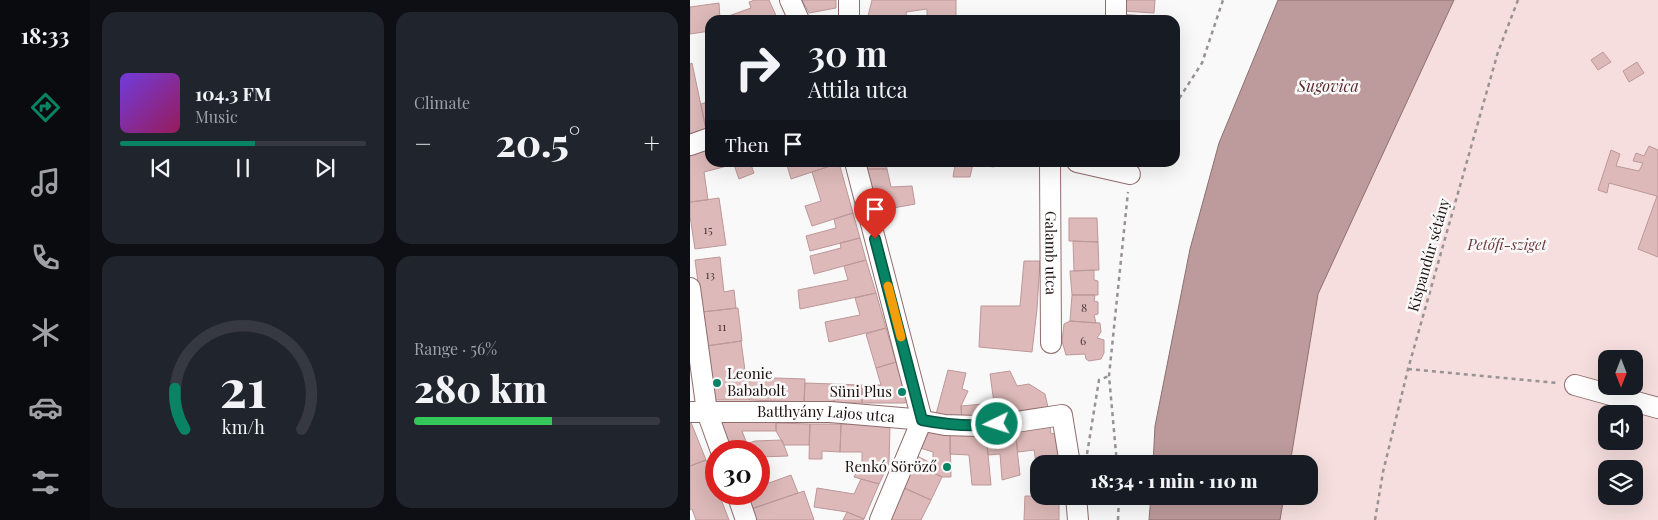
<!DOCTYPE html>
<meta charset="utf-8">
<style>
:root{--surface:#171b24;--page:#20242c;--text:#f1f3f6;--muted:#9ea1a6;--line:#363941;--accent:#088363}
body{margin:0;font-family:"Playfair Display",serif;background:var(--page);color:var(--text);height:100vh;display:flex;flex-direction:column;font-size:19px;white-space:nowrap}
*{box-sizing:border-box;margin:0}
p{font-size:16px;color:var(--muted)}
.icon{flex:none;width:28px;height:28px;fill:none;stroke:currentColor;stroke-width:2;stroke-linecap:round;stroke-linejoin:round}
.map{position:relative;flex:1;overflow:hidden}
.side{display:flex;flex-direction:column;gap:12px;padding:12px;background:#0d0f14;width:600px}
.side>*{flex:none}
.guide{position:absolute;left:15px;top:15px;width:475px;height:152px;border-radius:15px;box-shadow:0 5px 20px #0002;background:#171b24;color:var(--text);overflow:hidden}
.needle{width:32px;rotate:180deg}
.buttons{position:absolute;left:908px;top:350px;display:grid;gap:10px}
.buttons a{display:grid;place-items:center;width:45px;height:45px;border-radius:10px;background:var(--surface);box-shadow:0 5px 20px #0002;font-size:25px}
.speed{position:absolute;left:15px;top:440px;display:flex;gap:10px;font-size:25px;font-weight:700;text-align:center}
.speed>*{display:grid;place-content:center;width:65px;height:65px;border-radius:50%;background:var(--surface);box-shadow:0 5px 20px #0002;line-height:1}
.speed .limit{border:8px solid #d22;background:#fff;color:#111}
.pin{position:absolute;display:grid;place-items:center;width:42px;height:42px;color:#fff;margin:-51px -21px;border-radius:50% 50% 50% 0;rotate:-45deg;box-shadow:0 0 5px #0007}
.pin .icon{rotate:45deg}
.me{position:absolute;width:55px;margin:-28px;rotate:266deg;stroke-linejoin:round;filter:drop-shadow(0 0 4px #0008)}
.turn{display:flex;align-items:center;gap:18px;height:105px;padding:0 20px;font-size:22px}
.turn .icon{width:65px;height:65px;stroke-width:2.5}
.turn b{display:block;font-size:35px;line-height:42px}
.then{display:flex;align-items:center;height:48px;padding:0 20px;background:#0003;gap:10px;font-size:19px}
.big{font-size:38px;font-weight:800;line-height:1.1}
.side .widget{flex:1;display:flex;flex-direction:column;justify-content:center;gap:8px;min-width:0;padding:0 18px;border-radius:15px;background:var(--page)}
.side .dial{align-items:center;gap:0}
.dial svg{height:130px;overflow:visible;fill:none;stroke:var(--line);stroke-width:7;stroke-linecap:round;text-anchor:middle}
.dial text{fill:var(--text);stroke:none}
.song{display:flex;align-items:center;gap:15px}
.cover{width:60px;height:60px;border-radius:8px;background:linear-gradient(135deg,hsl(260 70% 55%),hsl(330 70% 35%))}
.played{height:5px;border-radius:2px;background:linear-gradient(90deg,var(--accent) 55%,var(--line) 55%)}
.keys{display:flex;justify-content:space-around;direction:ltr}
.heat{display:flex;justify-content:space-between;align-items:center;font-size:28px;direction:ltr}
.charge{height:8px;border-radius:4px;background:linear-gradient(90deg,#34c759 56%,var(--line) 0)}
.side .tiles{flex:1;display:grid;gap:12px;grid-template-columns:repeat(2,1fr)}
.trip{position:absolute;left:340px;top:455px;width:288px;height:50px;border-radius:15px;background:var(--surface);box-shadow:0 5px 20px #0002;font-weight:800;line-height:50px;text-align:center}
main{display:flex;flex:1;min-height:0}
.tab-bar{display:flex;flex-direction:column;width:90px;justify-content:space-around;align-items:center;background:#090b0e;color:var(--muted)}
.tab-bar .icon{width:35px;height:35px}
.tab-bar .active{color:var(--accent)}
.tab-bar b{font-size:22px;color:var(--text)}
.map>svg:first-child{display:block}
.green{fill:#f6dede;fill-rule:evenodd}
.water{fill:#bd9a9b;stroke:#8d7171}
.building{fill:#ddb9b9;stroke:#be9797}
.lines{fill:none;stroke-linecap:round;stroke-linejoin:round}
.minor-casing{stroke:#926d6d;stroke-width:22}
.path{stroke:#989292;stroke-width:2.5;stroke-dasharray:4 4;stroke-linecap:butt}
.minor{stroke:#fff;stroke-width:20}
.route-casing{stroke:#055540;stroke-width:12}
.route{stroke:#088363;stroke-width:9}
.slow{stroke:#f59e0b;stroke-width:9}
.poi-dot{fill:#088363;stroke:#f9f9f9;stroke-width:2}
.labels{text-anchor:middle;stroke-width:5;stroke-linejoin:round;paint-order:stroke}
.number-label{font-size:12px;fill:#4e3a3a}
.park-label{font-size:15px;font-style:italic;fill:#6c393b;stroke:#f9f9f9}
.street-label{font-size:15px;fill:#1e1010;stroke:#f9f9f9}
.poi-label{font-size:15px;fill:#1e1010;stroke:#f9f9f9;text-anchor:end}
.water-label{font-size:16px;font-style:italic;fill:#5b2a2d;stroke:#f9f9f9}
</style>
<main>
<nav class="tab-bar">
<b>18:33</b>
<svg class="icon active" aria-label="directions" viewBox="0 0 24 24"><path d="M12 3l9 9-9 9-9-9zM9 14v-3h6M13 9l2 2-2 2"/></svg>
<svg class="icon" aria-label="music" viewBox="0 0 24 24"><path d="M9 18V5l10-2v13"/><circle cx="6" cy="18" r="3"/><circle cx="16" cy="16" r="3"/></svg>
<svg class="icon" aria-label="phone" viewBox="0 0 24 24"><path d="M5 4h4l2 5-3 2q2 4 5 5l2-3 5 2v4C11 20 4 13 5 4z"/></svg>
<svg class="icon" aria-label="climate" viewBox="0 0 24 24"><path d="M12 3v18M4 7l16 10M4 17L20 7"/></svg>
<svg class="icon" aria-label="car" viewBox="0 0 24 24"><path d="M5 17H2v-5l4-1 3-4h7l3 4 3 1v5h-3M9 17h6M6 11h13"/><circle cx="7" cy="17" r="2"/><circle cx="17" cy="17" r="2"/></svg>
<svg class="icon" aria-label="filters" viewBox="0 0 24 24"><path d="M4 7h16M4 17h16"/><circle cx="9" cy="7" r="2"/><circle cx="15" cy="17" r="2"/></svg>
</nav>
<section class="side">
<div class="tiles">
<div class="widget">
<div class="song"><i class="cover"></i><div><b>104.3 FM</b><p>Music</p></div></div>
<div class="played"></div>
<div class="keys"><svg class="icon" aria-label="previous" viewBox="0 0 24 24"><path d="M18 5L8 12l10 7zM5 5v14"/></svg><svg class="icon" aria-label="pause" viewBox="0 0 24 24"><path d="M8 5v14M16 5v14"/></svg><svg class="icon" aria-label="next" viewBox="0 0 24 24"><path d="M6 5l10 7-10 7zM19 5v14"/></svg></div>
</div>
<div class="widget"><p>Climate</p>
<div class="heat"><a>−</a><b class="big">20.5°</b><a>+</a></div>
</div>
<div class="widget dial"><svg viewBox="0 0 100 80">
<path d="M14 69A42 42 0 1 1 86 69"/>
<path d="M14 69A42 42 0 0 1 8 44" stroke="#088363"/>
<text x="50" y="56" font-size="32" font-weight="700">21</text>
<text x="50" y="72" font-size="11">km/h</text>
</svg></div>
<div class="widget"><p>Range · 56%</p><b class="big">280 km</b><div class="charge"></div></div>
</div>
</section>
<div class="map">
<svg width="968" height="520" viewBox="0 0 968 520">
<rect width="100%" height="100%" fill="#f9f9f9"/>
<!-- green -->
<path class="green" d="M764,0H968V520H590L594,496H619V464H600L628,294ZM916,359H944V386H916ZM916,414H944V441H916ZM916,469H944V496H916Z"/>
<!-- water -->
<path class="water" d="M588,0H764L628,294L600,464H463L465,426L500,249L529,143Z
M461,496H594L590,520H459Z"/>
<!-- building -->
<path class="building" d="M65,0H79L88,20H34L33,18L61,8L59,2Z
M112,0H146V8L119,13Z
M182,0H266V20H237V9L216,12L217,20H177Z
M433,0H465L464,13L433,11Z
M29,3L30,20H20V31L0,34V7Z
M432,14L465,17L464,20H432Z
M913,52L921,62L908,70L901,60Z
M947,62L954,73L939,82L933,71Z
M2,63L17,134L0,139V64Z
M20,101V128L16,130L11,104Z
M959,146L968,150V257L948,249L967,196L919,183L917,193L908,190L921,150L930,154L926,166L949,171L953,163L943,161L946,153L954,156Z
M20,148V162H36L37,166L14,172L18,200L0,202V154Z
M43,162H60L64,173L49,179Z
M96,162H148L149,163L101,179Z
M173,162H196L197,169H175Z
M256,162H304V167L283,164L280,177H263L265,165Z
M149,163L163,213L122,226L115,206L131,201L122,172Z
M175,169H197L201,187L222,186L225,204L187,211Z
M29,198L36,245L5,249L0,216V202Z
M163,213L170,238L120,251L116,236L146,228L144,219Z
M379,218H407L408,242L379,241Z
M170,238L176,260L124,274L120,256L151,248L150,243Z
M383,241L408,242L409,270L384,271Z
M30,257L34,292L44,290L46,308L12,312L5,260Z
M176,260L186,293L110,309L108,290L158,280L154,266Z
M334,261H350L347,309L342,352L289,347L291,306H330Z
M404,270V280L408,281V295H382L380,271Z
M186,293L196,328L139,342L135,322L170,315L165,298Z
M382,295H405L404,301L408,302V314L404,315L406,323L380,321Z
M48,308L52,341L16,346L12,312Z
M380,321L410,323L411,332L407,338L414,340V353L411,359L399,361L396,359L395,354L376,355L372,341L374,324Z
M196,328L206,362L186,368L176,334Z
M51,341L59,400H24L16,346Z
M206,362L218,400L215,403H172V385H191L186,368Z
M258,370L276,373L272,389L278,391L271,406L272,422L245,418Z
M320,371L327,386L339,384L355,394L359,412L309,419L304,403L300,374Z
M56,377L115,379L114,402L59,400Z
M115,383L144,384V403L114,402Z
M144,384L172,385V403H144Z
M304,403L309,419L272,422L271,406Z
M86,415V431H52L57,444L41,449L31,422Z
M0,420L16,460L0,466Z
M86,423L120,424L119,445H94L86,431Z
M120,424H151L150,452L132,451V459H119Z
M151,424L200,425L199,463L189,484L164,477L172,463V452H150Z
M360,425L361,434L366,433L371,464H349V469H347L344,450L328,452L325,431Z
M235,430L260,434L261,477H252L223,463L227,456L243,464V452L230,448Z
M325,431L330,475L312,480L310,454L298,455L296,434Z
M260,434H296L301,485H282L279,455L260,454Z
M92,440L98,456L70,457L79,483L101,475L108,493L61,509L56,494H69V451H41V449L65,441Z
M16,460L26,487V494H29L39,520H6L2,509L0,510V466Z
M223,463L252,477L241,500L212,487Z
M171,479L189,484L174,519L157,512L124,507L127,488L164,494Z
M212,487L241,500L231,520H196Z
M114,491L124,520H65L61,509Z
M335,496H369V520H334Z
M157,512L174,519L173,520H153Z"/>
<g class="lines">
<defs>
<g id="minor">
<path d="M100,0L109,20"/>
<path d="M426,0V20"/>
<path d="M159,20V0"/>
<path d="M0,145L20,138"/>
<path d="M165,162L232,420L190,520"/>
<path id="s1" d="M360,162L361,343"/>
<path d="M387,162L440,174"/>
<path d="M0,288L17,412L31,451"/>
<path d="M885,385L968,408"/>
<path id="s2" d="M0,412H140L223,419L255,425L288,426L326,422L372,415L380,464"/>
<path d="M47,494L56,520"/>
<path d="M386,496L388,520"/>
</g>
</defs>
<!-- minor casing -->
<use href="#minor" class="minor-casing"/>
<!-- path -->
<path class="path" d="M485,105L512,63L533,0
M718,369L868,383
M397,454L409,380L419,376
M427,464L419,376L438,192
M428,520L429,496
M685,520L693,472L718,369L808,52L828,0"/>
<!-- minor -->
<use href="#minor" class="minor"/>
</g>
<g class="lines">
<defs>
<path id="route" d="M185,239L232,420C258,425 282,427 307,424"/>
</defs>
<!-- route casing -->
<use href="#route" class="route-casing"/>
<!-- route -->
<use href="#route" class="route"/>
<!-- slow -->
<path class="slow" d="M198,286L211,337"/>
</g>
<!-- markers -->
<g class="poi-dot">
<circle cx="27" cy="383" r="5"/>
<circle cx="212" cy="392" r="5"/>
<circle cx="257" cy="467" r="5"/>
</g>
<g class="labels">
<!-- number labels -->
<g class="number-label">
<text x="18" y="234">15</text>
<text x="20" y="279">13</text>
<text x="394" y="312">8</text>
<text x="32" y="331">11</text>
<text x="393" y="345">6</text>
</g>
<!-- park labels -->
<g class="park-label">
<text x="817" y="250">Petőfi-sziget</text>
</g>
<!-- street labels -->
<g class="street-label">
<text dy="5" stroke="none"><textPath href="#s1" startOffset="91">Galamb utca</textPath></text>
<text transform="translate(739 255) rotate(-74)" y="5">Kispandúr sétány</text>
<text dy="5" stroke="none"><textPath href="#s2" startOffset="136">Batthyány Lajos utca</textPath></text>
</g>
<!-- poi labels -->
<g class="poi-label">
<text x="37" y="379" text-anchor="start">Leonie<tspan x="37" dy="17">Bababolt</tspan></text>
<text x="202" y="397">Süni Plus</text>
<text x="247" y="472">Renkó Söröző</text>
</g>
<!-- water labels -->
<g class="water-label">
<text x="638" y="92">Sugovica</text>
</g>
</g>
</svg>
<div class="buttons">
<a><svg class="needle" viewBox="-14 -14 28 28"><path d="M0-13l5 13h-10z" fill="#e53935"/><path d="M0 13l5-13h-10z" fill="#9ea1a6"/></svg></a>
<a><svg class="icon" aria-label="sound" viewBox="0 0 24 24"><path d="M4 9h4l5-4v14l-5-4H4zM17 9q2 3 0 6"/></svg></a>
<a><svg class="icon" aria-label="layers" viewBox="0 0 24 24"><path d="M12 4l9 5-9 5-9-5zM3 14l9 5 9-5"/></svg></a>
</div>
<div class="speed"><div class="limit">30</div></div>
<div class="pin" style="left:185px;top:239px;background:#d93025"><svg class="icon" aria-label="arrive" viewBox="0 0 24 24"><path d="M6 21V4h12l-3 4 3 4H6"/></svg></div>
<svg class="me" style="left:307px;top:424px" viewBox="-20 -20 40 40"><circle r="17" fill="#088363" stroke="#fff" stroke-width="3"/><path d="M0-11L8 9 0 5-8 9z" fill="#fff"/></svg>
<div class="trip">18:34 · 1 min · 110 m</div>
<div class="guide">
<div class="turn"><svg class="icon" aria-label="right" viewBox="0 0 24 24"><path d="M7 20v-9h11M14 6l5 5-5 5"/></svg><div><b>30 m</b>Attila utca</div></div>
<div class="then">Then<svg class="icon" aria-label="arrive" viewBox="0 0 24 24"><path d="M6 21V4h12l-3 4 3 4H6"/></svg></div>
</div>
</div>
</main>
